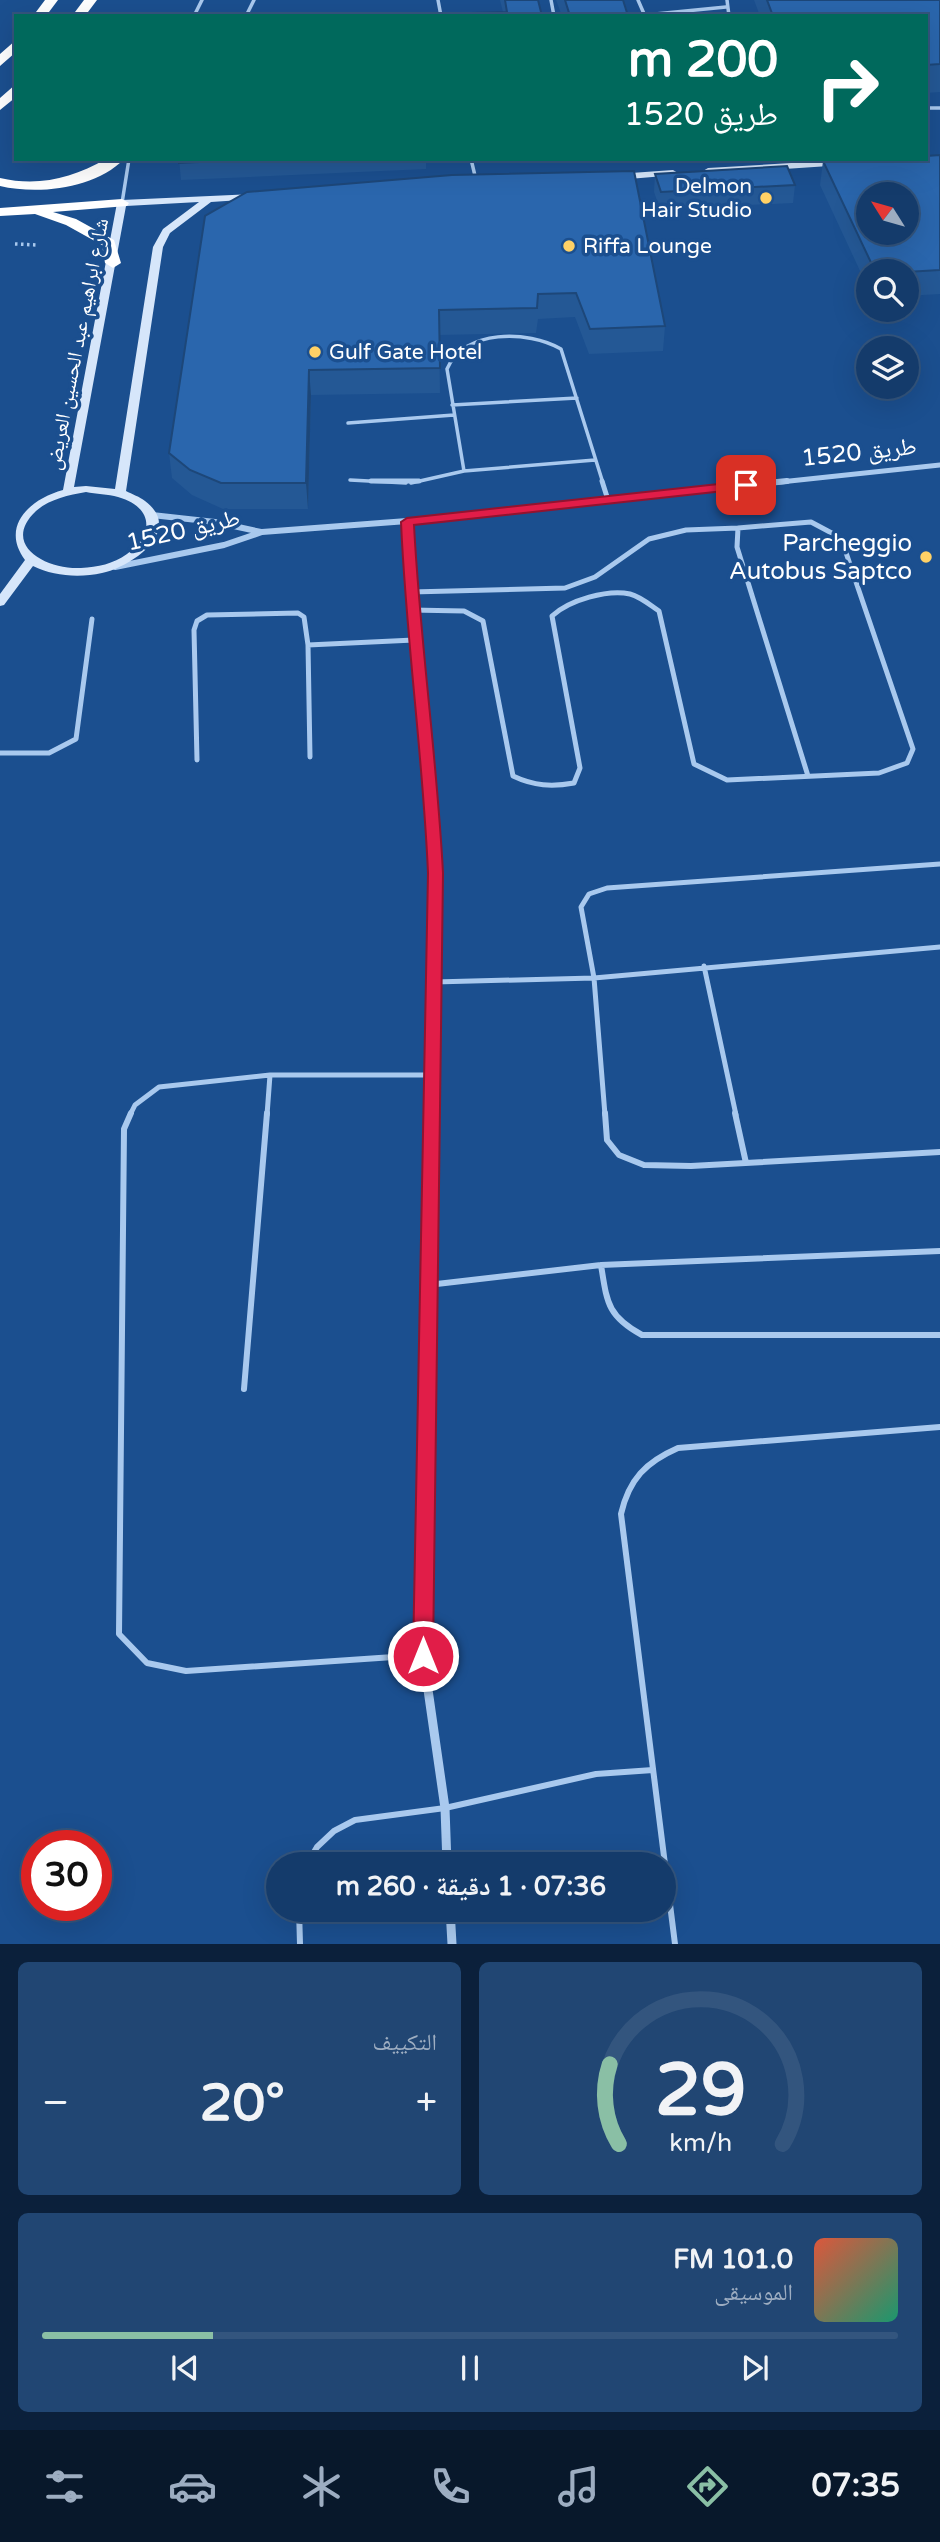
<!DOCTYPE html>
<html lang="ar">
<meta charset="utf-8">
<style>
:root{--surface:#143b6b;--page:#214673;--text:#f1f3f6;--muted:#9dadc1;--line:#33557e;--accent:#8abfa5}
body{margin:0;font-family:"Varela Round","Noto Naskh Arabic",sans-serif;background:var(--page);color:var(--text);direction:rtl;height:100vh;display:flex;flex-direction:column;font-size:26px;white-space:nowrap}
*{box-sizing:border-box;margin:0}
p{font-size:23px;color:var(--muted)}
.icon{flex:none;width:38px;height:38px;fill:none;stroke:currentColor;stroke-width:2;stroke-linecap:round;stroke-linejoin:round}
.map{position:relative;height:1944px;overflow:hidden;direction:ltr}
.panel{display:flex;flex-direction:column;gap:18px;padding:18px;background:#0b203b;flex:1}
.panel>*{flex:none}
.top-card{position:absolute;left:14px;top:14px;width:914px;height:147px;border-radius:0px;box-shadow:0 7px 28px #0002,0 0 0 2px var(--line);direction:rtl;background:#00695c;color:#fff;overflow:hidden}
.needle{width:46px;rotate:307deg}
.controls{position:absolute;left:856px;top:182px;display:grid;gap:14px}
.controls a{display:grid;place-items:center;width:63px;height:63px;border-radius:50%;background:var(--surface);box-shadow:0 7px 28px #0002,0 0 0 2px var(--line);font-size:35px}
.speed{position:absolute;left:21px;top:1830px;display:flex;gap:14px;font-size:35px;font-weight:700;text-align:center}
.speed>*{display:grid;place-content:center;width:91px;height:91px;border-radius:50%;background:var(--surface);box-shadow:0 7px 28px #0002,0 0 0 2px var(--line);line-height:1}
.speed .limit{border:10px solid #d22;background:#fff;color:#111}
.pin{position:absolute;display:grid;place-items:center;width:60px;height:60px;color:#fff;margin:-30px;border-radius:14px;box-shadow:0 4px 10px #0006}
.me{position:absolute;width:77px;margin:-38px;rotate:0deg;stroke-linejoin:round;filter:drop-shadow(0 0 5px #0008)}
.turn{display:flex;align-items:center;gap:24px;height:147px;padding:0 35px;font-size:32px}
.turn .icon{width:91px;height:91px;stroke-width:2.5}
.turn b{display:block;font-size:49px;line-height:60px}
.big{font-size:52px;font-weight:700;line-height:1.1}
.panel .widget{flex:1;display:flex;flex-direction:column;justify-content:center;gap:10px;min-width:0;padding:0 24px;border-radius:10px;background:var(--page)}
.panel .dial{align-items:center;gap:0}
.dial svg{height:182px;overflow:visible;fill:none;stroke:var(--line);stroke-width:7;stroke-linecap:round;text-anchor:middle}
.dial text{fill:var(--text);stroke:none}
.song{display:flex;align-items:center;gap:21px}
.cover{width:84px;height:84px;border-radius:10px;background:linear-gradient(135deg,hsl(10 70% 55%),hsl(160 70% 35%))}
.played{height:7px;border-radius:4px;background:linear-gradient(90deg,var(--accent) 20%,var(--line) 20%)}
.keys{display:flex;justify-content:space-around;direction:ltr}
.heat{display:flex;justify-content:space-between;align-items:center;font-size:38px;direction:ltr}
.panel .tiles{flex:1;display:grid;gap:18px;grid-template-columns:1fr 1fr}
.widget:last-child{grid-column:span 2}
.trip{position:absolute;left:266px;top:1852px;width:410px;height:70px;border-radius:35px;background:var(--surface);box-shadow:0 7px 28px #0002,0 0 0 2px var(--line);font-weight:700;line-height:70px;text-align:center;direction:rtl}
.tabs{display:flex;height:112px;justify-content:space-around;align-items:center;background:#08182b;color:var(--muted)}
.tabs .icon{width:49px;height:49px}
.tabs .selected{color:var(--accent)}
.tabs b{font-size:32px;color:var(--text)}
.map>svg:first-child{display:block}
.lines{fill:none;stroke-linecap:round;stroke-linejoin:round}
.path{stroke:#a9c9ee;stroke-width:3.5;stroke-dasharray:2.5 3.5;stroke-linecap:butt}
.lane-far2{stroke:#a9c9ee;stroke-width:3.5}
.lane-far1{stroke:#a9c9ee;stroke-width:5}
.lane{stroke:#a9c9ee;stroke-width:6}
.street-far2{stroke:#a9c9ee;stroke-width:5}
.street-far1{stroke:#a9c9ee;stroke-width:6}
.street{stroke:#a9c9ee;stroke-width:9}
.secondary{fill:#d6e6fa;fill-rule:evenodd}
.highway{fill:#fff;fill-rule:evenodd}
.wall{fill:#245895}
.shaded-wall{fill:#1d4779}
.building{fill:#2a66ad;stroke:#1d4779;stroke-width:2;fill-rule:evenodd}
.route{fill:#e11d48;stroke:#92132f;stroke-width:2}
.poi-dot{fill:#ffd166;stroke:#1b4f8f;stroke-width:2.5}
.labels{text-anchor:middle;stroke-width:7;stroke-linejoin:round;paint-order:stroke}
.far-poi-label{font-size:21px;fill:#fff;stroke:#1b4f8f;text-anchor:start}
.far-street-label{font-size:21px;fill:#fff;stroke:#1b4f8f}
.street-label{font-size:24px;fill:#fff;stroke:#1b4f8f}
.poi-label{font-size:24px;fill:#fff;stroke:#1b4f8f;text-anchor:end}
</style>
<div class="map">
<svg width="940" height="1944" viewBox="0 0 940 1944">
<rect width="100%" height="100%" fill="#1b4f8f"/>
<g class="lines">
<!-- path -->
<path class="path" d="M15,244L38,245"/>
<!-- lane-far2 -->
<path class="lane-far2" d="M438,0L441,16
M551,0L554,16
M638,0L645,16
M727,0L729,16
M645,15L726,7
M194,16L202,0
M246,16L254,0
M926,108H940
M471,159L476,180
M122,203L129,159
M452,405L577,398
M348,423L454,415
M595,460L464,471L447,369C464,329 528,330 561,349L603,483
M350,480L406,483
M411,483L464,471"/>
<!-- lane-far1 -->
<path class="lane-far1" d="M371,481H419
M602,481L608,500
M411,592L565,588L595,577L649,539L686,530L738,528
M411,610L464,611L483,621L513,776C534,786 552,787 574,783L580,768L552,616C569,600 608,589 630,594C641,597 650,605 659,611L694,764L727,780L879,773L907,763L913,749L841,538L811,522L738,528L737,547L808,776
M308,645L310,757
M0,753H49L76,739L92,619
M197,760L194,630L197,621L207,615L298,613L304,617L308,645L414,640
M704,966L736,1115
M434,982L594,978L940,947
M130,1115L135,1105L159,1087L270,1075H430
M267,1115L270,1075
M605,1115L594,978L581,907L589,894L607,888L940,864"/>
<!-- lane -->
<path class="lane" d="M131,1113L124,1129L119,1634L147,1663L186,1671L423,1655
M605,1113L607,1140L619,1155L644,1165L691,1166L940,1152
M735,1113L746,1163
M601,1265C607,1302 607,1316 642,1335H940
M428,1285L601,1265L940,1251
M244,1389L267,1113
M307,1864L317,1847L334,1831L355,1820L445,1808L596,1774L653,1770
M299,1909L300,1944
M675,1944L621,1514C629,1479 646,1462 678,1448L940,1427"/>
<!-- street-far2 -->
<path class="street-far2" d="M771,483L940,465"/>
<!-- street-far1 -->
<path class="street-far1" d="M152,515L215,522L261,532
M407,521L436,873L432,1115
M115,567L224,545L262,532L407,521L787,481"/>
<!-- street -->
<path class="street" d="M432,1113L423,1655L445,1808L447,1864
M450,1909L452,1944"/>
<!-- secondary -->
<path class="secondary" d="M841,160L846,163L844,165L708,174L703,171L708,168Z
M673,170L678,173L676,175L617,180L612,177L617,174Z
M254,194L257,195V199L211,202L170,233L163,247L126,491C132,494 140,497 145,501C185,531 130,567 102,573C79,578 53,576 33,566L4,605L0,606V594L25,560C0,526 30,499 63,490L117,203L122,200ZM199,202L163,229L153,247L115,489L86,486L74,487L126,206ZM86,492C96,494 108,494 118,497C153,507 155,534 127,554C113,564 98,567 81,568C47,570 0,545 36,511C50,499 68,495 86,492Z"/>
<!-- highway -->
<path class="highway" d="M45,0H58L46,16H33Z
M84,0H97L85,16H72Z
M16,40V52L0,66V54Z
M16,84V97L0,110V98Z
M106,159H124C95,189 38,195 0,186V178C39,187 72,178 106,159Z
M122,199L129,203L127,206L53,212L76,219L114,240L121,263L113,268L105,263L102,245L66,225L35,214L0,216V208Z"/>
</g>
<!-- wall -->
<path class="wall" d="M500,0H538L542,16L503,12Z
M556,0H623L628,16H562Z
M754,0H940V92L926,93V16H760Z
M940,155V294L906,296V271H868V288L820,185L823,161Z
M179,159H426V169L181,180Z
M655,174L795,185L793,203L660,209L654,192Z
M452,175L665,326L663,351L589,354L575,317L538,319L536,333L439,335L440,393L311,395L308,509H223L192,495L172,478L169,453Z"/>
<!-- shaded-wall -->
<path class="shaded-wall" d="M309,370L311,395L308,509L306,483Z"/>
<!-- building -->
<path class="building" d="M505,0H538L542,16H473L472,13L507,12Z
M565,0H623L628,16H570Z
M767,0H940V64L926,65V16H773Z
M940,155V270L906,272L875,271L823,161L860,159H926V156ZM868,194H906V233H868Z
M179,159H260L179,163Z
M787,166L795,185L661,192L655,174Z
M634,171L665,326L590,329L576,293L538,294L537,308L439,310L440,368L309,370L306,483H221L190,470L169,453L205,216L247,192L452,175Z"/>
<!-- route -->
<path class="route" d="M746,481L753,485L751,488L414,525C420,641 437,757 443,873L433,1656L430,1662L423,1665L416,1662L413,1656L428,873C423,756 406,639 401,522L407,518Z"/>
<!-- markers -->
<g class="poi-dot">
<circle cx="766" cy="198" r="7"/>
<circle cx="569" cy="246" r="7"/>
<circle cx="315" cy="352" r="7"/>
<circle cx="926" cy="557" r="7"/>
</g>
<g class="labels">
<!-- far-poi labels -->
<g class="far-poi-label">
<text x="752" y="193" text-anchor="end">Delmon<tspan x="752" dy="24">Hair Studio</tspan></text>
<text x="583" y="253">Riffa Lounge</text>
<text x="329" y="359">Gulf Gate Hotel</text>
</g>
<!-- far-street labels -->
<g class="far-street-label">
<text transform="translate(77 344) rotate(-79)" y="7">شارع ابراهيم عبد الحسين العريض</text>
</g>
<!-- street labels -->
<g class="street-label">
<text transform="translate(859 452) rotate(-6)" y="8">طريق 1520</text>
<text transform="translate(183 530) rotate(-13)" y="8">طريق 1520</text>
</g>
<!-- poi labels -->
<g class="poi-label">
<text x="912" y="551">Parcheggio<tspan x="912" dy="28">Autobus Saptco</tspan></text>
</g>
</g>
</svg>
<div class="controls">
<a><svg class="needle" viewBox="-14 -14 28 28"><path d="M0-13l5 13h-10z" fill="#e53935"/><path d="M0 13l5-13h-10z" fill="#9dadc1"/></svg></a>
<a><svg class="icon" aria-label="search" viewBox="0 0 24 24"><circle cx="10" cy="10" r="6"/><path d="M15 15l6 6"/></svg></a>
<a><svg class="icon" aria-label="layers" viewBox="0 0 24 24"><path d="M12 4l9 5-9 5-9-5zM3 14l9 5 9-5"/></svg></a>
</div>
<div class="speed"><div class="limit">30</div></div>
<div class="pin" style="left:746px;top:485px;background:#d93025"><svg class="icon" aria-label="arrive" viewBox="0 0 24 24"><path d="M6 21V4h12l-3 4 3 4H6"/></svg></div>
<svg class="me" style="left:423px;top:1656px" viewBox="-20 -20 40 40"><circle r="17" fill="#e11d48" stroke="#fff" stroke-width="3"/><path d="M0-11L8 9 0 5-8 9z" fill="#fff"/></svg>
<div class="trip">07:36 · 1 دقيقة · 260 m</div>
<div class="top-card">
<div class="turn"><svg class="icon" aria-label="right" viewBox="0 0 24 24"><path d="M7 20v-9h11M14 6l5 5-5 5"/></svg><div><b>200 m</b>طريق 1520</div></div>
</div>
</div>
<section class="panel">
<div class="tiles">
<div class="widget dial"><svg viewBox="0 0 100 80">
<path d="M14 69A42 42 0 1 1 86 69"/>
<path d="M14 69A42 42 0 0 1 10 34" stroke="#8abfa5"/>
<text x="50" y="56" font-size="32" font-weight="700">29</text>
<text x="50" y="72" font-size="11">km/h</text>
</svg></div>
<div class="widget"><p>التكييف</p>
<div class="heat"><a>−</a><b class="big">20°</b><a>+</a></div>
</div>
<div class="widget">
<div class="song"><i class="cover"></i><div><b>101.0 FM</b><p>الموسيقى</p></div></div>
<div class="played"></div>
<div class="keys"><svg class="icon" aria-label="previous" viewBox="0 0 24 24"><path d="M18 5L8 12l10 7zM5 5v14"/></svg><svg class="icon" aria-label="pause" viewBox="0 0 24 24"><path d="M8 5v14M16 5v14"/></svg><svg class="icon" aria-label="next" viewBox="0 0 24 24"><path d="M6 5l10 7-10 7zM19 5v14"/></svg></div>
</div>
</div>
</section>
<nav class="tabs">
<b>07:35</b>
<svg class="icon selected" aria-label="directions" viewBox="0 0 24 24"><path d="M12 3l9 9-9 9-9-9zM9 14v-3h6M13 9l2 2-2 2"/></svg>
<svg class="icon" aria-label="music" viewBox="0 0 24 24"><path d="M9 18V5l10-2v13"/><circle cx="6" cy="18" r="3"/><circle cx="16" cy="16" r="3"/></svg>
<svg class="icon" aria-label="phone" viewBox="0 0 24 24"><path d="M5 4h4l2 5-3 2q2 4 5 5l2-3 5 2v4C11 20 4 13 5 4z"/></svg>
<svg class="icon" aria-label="climate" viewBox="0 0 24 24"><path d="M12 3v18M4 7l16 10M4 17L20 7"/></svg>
<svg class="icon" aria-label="car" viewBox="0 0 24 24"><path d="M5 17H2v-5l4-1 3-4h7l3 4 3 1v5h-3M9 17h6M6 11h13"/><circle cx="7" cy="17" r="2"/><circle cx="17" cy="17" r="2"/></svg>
<svg class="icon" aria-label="filters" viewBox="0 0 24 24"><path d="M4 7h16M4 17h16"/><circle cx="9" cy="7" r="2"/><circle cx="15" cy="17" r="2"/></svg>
</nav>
